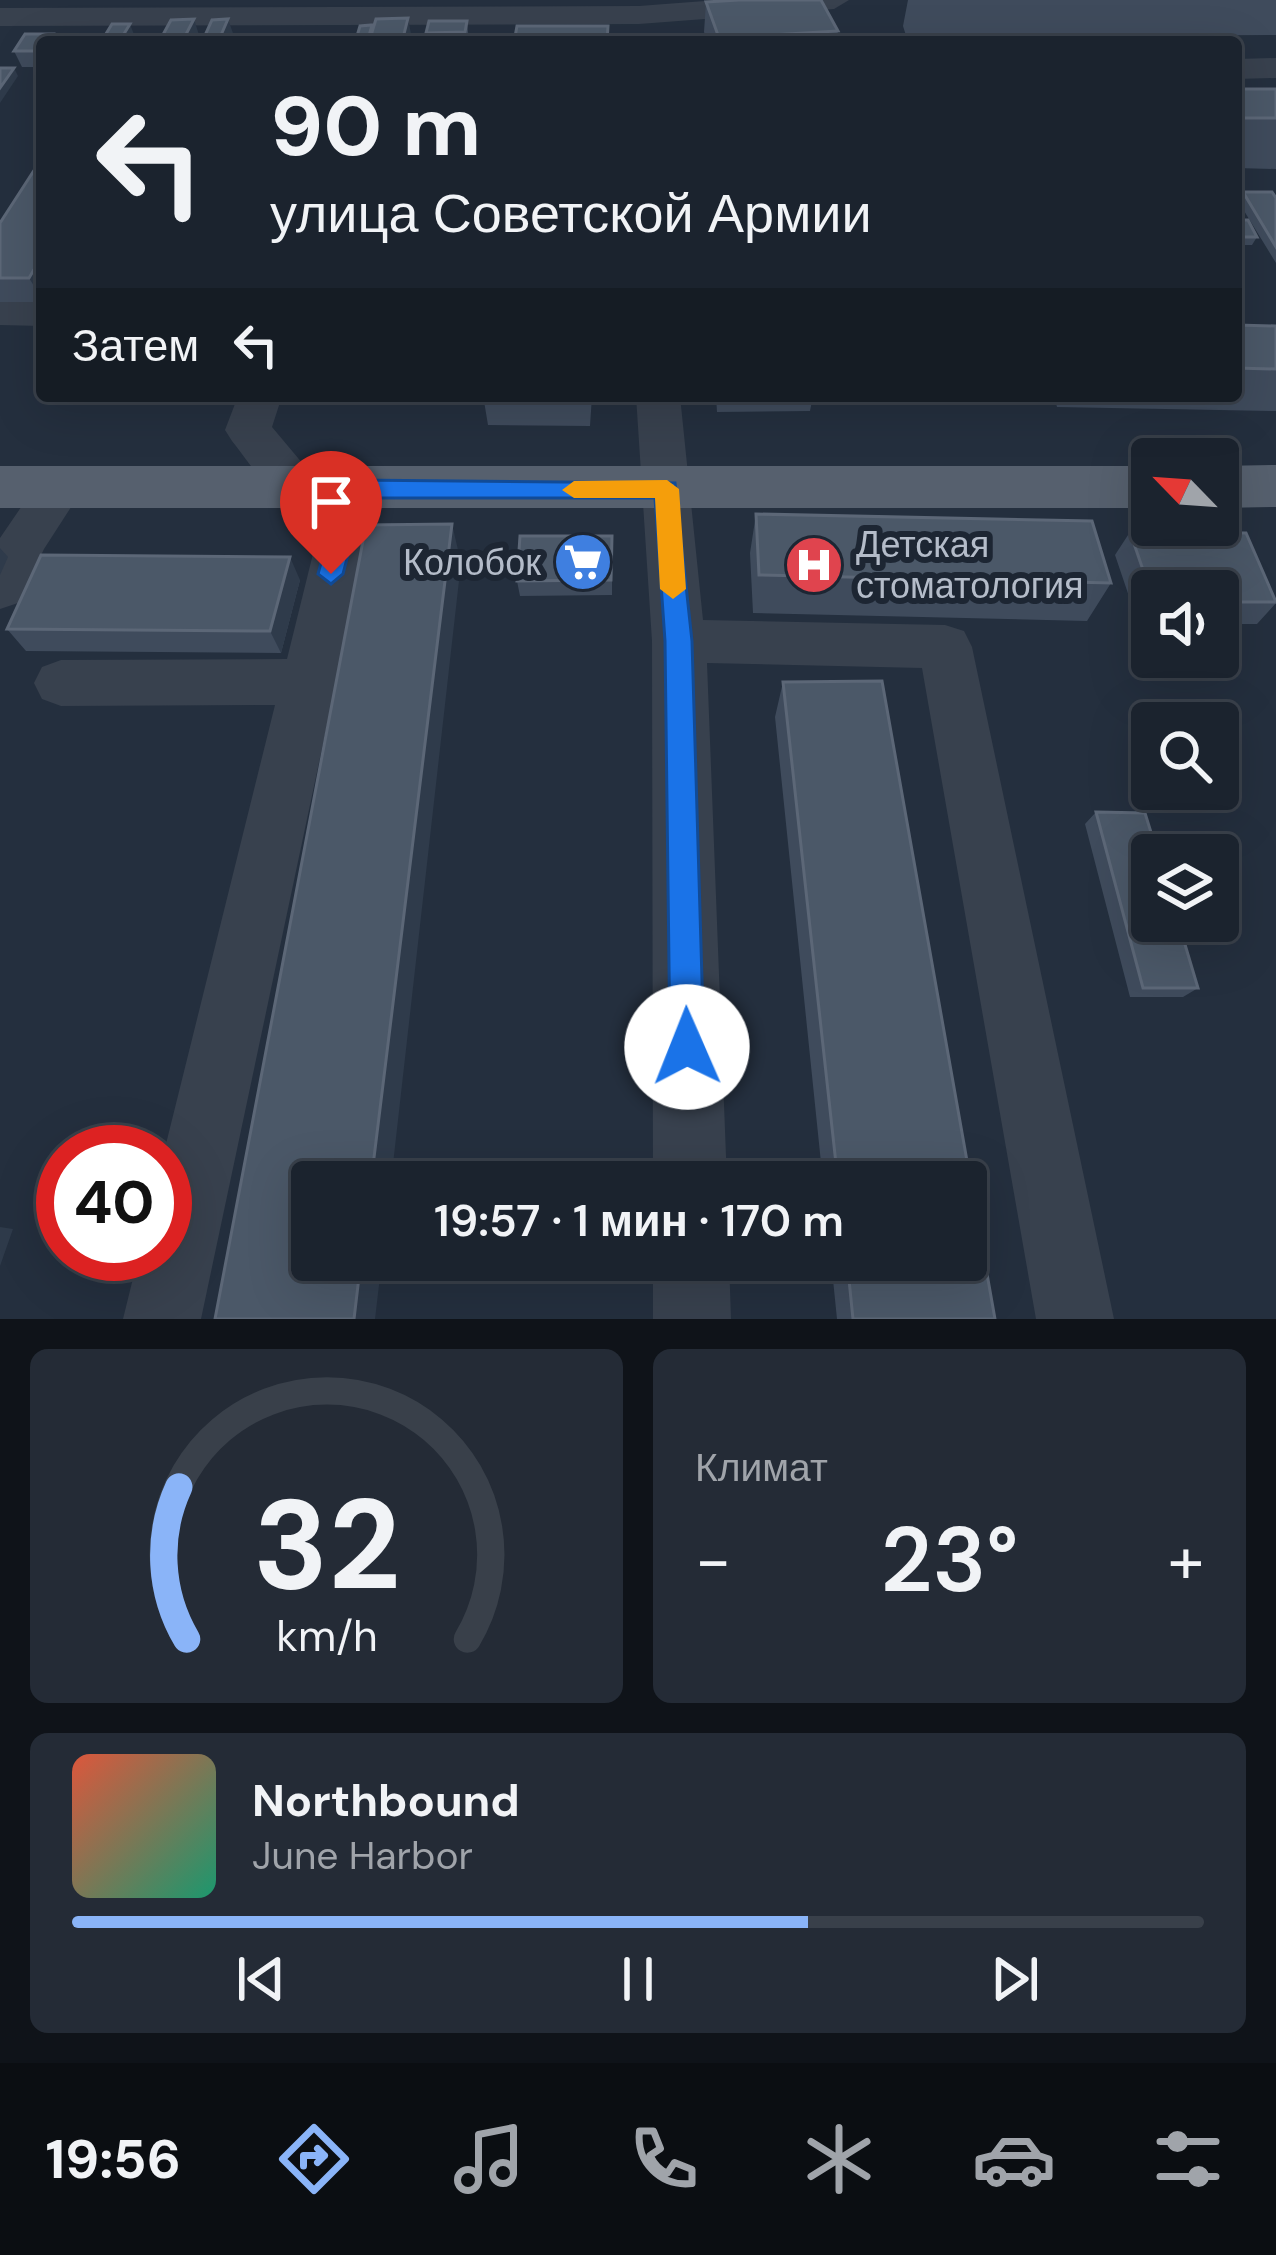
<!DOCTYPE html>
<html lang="ru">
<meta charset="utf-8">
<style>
:root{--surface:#1b232e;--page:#242b36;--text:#f1f3f6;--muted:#a0a4aa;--line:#39404a;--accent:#8ab4f8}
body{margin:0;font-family:"DM Sans",sans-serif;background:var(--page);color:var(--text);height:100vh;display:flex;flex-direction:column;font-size:45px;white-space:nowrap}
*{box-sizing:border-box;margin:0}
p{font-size:39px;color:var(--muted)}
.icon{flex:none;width:66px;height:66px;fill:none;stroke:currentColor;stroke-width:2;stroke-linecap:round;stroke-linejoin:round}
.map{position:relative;height:1319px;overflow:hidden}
.sheet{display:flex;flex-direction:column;gap:30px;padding:30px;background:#0f1319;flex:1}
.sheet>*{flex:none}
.guide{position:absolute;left:36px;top:36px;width:1206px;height:366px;border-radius:12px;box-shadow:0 12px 48px #0002,0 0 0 3px var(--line);background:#1b232e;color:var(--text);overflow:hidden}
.needle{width:78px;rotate:295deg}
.controls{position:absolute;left:1131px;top:438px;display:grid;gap:24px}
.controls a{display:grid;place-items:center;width:108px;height:108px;border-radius:12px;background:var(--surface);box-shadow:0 12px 48px #0002,0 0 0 3px var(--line);font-size:60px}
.speed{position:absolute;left:36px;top:1125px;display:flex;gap:24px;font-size:60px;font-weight:700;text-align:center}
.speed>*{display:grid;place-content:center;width:156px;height:156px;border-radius:50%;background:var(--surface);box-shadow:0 12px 48px #0002,0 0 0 3px var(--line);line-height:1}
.speed .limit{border:18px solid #d22;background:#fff;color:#111}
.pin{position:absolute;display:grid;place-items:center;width:102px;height:102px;color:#fff;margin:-123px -51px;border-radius:50% 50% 50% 0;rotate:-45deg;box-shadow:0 0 12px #0007}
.pin .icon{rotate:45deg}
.me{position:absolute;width:132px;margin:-66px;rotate:359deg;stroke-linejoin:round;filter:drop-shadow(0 0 9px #0008)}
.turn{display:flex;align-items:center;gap:42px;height:252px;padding:0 36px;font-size:54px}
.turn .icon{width:156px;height:156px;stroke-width:2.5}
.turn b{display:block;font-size:84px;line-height:102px}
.then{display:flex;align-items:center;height:114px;padding:0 36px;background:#0003;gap:24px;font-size:45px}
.big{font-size:90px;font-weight:600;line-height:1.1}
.sheet .card{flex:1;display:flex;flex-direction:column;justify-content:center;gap:18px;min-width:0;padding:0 42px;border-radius:18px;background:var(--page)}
.sheet .dial{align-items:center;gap:0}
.dial svg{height:312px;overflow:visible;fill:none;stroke:var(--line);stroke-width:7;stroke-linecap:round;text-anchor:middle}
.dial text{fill:var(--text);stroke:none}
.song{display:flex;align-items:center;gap:36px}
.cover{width:144px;height:144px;border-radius:18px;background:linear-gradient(135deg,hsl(10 70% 55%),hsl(160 70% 35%))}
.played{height:12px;border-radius:6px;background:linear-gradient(90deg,var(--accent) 65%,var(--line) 65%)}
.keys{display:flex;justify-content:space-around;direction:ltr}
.heat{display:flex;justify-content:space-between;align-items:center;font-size:66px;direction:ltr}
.sheet .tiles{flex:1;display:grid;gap:30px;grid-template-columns:1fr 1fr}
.card:last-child{grid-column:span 2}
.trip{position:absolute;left:291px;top:1161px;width:696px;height:120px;border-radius:12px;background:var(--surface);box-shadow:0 12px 48px #0002,0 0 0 3px var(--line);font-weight:600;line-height:120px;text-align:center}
.tabs{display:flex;height:192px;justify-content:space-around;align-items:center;background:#0b0e12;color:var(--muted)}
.tabs .icon{width:84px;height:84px}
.tabs .on{color:var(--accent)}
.tabs b{font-size:54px;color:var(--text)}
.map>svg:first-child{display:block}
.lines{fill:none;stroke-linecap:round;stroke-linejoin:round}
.minor{fill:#38414e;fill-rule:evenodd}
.major{fill:#56606e;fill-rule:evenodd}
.wall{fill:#3f4b5c}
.shaded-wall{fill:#2f3b4b}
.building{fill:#4b5868;stroke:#5c6777;stroke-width:3}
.route{fill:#1a73e8;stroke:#114b97;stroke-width:3}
.slow{fill:#f59e0b}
.labels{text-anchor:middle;stroke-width:12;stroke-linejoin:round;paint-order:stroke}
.poi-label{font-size:36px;fill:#b4bcc9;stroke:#1d2633;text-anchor:start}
</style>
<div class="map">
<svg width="1276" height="1319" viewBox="0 0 1276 1319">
<rect width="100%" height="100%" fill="#242f3e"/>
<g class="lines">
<!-- minor -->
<path class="minor" d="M718,0H849L834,9L639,24L0,26V8L639,6Z
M1276,58V78L1236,79V59Z
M0,299L42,300V326L0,325Z
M238,396H282L272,427L324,489L317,501C277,513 255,469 232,441L225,430Z
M636,396H680L703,620L945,625L964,631L972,647L1114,1319H1036L922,668L707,663L727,1182H653L652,641Z
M60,470L77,475L84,487L44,549L18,603L0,609V538L43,475Z
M353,472L370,477L377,489L201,1319H123L139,1254H165L164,1152L275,705L61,706L42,699L34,683L42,667L61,660L287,659L329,489L336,477Z
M653,1260H729L731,1319H653Z"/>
<!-- major -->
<path class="major" d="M1276,465V507L1218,508V466Z
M0,466H1152V508H0Z"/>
</g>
<!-- wall -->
<path class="wall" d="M908,0H1276V35L1087,36L1085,42H908L903,26Z
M706,2L838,31L836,42H708L704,32Z
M467,21L469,42H428L426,33Z
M53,34L57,42H42V67H22L14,51Z
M411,34L409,42H358L357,36Z
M1236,89H1276V169L1236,168Z
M42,158V302H0V223Z
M1243,192L1276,198V263L1238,201Z
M1236,220L1257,237L1252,245H1236Z
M1236,325L1276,326V411L1057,407L1054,396H1236Z
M592,396L590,426L488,425L484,401Z
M716,396H813L810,411L717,412Z
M756,514L1111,583L1087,621L753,613L750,553Z
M1130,532L1276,603L1257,624H1218V591H1152V623H1138L1115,555Z
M612,536V595L520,596L517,581Z
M300,580L281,653L26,651L7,629Z
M882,681L995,1319H837L831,1260H966V1182H823L775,717L783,682Z
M1096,812L1198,988L1183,997H1130L1085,824Z"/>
<!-- shaded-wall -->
<path class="shaded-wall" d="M408,18L411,34L409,42H402Z
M194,19L199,35L196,42H182Z
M228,19L234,36L231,42H218Z
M130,24L136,40L135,42H119Z
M14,68L18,76L0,103V88Z
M42,256V299L29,278Z
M452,524L461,563L391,1182H371Z
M0,548L8,557L0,575Z
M290,557L300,580L281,653L270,631Z
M0,1227L13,1229L0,1266Z
M361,1260H382L375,1319H354Z"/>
<!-- building -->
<path class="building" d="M739,0H821L838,31L719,38L706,2Z
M408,18L402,42H369L376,19Z
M194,19L182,42H159L171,20Z
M228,19L218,42H202L212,20Z
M429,21H467L465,32L426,33Z
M112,24H130L119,42H101Z
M372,25L369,36H357L360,26Z
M517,26H608L607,42H514Z
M25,34H53L48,42H42V51H14Z
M135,35H156L152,42H131Z
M272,37H290L288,42H270Z
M0,68H14L0,88Z
M1236,89H1276V118H1236Z
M42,158V256L29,278H0V223Z
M1243,192H1272L1276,198V247Z
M1236,220H1248L1257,237H1236Z
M1236,325L1276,326V369L1236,368Z
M484,396H589V402L484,401Z
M756,514L1092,521L1111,583L759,575Z
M452,524L371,1182H312V1260H361L354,1319H215L366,525Z
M1130,532L1246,533L1276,602H1218V591H1152V596Z
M520,536H612L611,580L517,581Z
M41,555L290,557L270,631L7,629Z
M882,681L995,1319H853L847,1260H966V1182H838L783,682Z
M1096,812L1145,813L1158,855H1152V921H1178L1198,988H1143Z"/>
<!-- route -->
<path class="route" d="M353,480L675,483L692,641L704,1047L699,1059L687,1064L675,1059L670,1047L665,641L655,498H363L343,574L331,584L318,574L341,489Z"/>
<!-- slow -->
<path class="slow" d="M667,480L679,489L686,589L673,599L660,589L655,498H574L562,490L574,481Z"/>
<!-- icons -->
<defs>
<symbol id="supermarket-disc" viewBox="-11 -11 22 22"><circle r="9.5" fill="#3f7fe0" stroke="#1d2633"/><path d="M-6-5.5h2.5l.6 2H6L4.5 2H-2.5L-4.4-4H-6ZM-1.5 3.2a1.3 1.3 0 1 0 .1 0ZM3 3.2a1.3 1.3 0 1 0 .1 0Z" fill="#fff"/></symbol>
<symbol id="hospital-disc" viewBox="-11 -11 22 22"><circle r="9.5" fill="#e0444e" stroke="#1d2633"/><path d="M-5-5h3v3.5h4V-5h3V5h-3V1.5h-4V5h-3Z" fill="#fff"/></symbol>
</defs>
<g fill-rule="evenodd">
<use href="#supermarket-disc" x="550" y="529" width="66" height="66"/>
<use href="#hospital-disc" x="781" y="532" width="66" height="66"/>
</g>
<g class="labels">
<!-- poi labels -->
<g class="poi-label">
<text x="856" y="557">Детская<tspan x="856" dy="41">стоматология</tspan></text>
<text x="541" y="575" text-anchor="end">Колобок</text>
</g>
</g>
</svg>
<div class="controls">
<a><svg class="needle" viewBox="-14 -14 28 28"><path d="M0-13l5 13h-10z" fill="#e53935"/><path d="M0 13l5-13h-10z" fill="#a0a4aa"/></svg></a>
<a><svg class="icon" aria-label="sound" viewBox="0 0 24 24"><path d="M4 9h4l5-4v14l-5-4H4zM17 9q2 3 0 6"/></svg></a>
<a><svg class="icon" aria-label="search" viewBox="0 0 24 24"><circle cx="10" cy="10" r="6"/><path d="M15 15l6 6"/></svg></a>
<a><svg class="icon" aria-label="layers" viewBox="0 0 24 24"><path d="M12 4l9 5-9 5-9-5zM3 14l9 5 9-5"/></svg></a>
</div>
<div class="speed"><div class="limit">40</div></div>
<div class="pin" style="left:331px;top:574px;background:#d93025"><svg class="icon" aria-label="arrive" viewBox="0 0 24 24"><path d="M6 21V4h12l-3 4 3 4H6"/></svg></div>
<svg class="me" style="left:687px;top:1047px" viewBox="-20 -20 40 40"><circle r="19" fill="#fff"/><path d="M0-13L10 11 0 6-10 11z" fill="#1a73e8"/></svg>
<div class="trip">19:57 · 1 мин · 170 m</div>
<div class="guide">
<div class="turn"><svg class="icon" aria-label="left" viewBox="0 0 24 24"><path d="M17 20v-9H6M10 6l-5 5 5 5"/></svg><div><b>90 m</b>улица Советской Армии</div></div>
<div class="then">Затем<svg class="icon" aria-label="left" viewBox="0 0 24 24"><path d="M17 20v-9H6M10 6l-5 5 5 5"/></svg></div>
</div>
</div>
<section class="sheet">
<div class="tiles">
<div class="card dial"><svg viewBox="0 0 100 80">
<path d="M14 69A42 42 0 1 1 86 69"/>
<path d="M14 69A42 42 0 0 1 12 30" stroke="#8ab4f8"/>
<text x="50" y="56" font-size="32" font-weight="700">32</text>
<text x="50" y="72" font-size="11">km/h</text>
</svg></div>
<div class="card"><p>Климат</p>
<div class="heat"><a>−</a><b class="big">23°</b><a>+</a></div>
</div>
<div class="card">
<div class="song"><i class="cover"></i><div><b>Northbound</b><p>June Harbor</p></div></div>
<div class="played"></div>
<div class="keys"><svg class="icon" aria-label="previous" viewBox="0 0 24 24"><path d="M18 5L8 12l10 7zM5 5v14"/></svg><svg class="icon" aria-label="pause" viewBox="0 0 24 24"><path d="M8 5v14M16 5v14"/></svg><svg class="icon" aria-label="next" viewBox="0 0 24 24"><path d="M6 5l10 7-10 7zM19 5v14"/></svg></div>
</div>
</div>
</section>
<nav class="tabs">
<b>19:56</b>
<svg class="icon on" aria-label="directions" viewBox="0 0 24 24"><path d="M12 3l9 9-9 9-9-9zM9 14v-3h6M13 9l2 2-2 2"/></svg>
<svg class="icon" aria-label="music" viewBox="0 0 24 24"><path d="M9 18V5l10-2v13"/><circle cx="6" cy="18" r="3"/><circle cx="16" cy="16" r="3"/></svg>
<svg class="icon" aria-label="phone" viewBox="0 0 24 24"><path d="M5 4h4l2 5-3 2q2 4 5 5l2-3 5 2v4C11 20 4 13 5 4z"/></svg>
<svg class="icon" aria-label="climate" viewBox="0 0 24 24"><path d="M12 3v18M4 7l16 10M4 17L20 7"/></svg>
<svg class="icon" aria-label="car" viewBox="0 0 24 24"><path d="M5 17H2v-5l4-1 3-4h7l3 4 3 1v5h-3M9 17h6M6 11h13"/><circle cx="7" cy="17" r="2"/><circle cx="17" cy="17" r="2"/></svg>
<svg class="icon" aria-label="filters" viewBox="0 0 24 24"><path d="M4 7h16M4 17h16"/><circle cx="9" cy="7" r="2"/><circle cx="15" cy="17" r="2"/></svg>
</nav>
